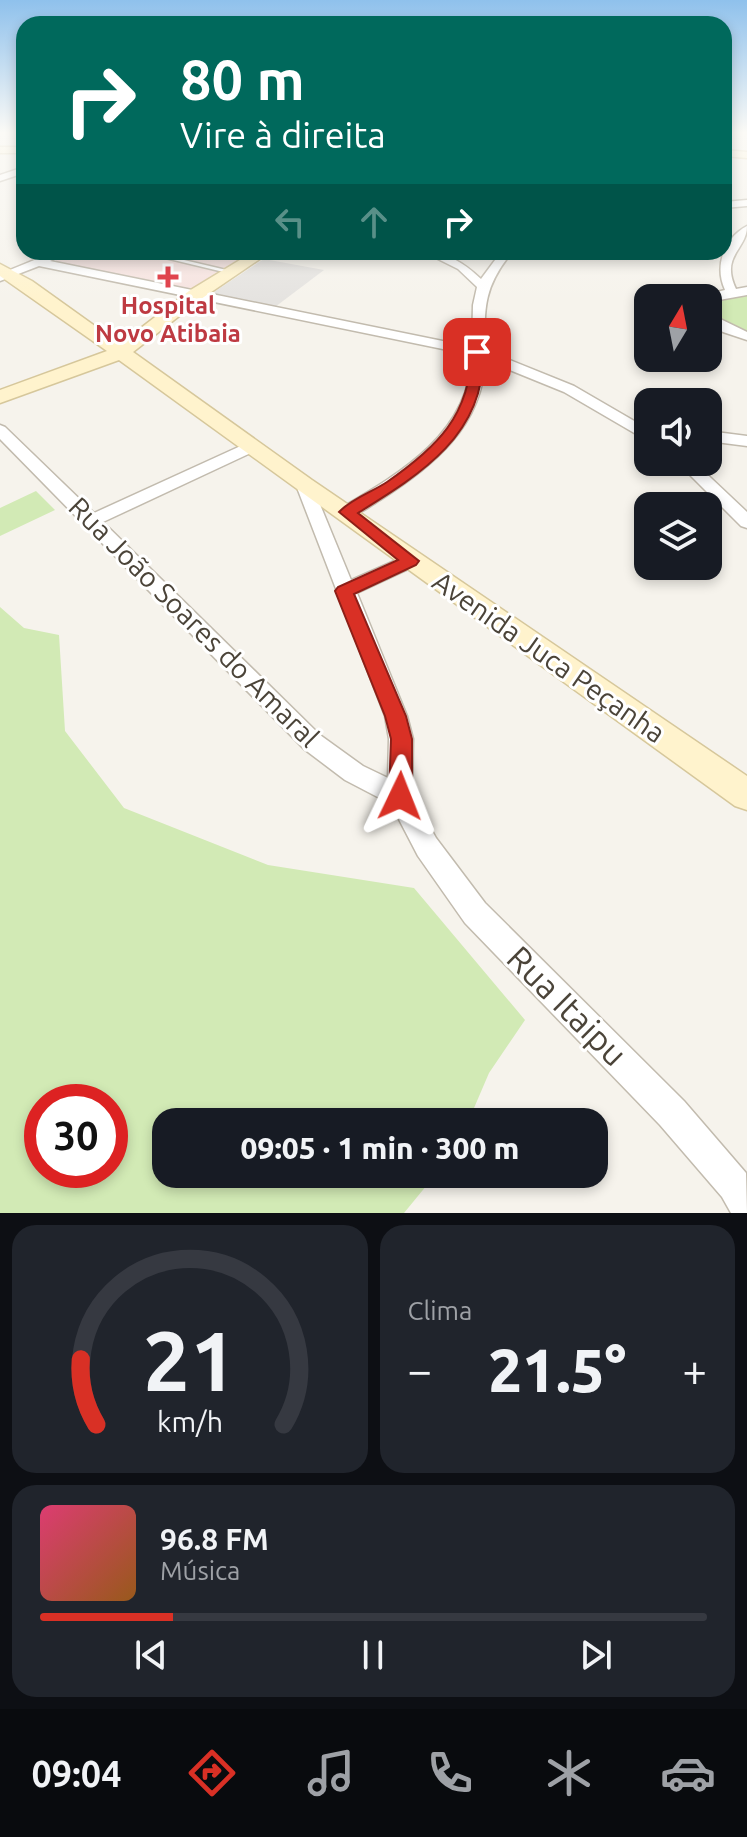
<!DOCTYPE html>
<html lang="pt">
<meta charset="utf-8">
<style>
:root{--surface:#171b24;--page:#20242c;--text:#f1f3f6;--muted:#9ea1a6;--line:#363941;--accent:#d93025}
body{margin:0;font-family:Ubuntu,sans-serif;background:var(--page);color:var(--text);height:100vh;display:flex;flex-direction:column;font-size:30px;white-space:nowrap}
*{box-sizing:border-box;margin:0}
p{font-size:26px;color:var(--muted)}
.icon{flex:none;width:44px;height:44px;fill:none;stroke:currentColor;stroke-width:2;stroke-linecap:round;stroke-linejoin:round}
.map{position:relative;height:1213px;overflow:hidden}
.sheet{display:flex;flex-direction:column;gap:12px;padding:12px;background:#0d0f14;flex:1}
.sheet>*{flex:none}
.hud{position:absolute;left:16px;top:16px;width:716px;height:244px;border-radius:24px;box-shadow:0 4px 12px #0003;background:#00695c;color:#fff;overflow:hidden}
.needle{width:52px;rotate:10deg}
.buttons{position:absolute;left:634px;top:284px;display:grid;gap:16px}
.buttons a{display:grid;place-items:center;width:88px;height:88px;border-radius:16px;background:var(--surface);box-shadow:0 4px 12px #0003;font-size:40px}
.speed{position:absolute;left:24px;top:1084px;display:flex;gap:16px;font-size:40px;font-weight:700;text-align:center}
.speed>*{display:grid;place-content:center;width:104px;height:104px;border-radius:50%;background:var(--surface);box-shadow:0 4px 12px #0003;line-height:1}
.speed .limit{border:12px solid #d22;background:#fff;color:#111}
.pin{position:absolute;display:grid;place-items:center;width:68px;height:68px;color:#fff;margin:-34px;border-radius:16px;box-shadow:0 4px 12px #0006}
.me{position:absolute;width:88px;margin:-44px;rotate:2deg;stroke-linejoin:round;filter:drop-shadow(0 0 6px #0008)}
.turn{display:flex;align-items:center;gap:28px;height:168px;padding:0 32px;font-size:36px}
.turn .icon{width:104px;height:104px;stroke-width:2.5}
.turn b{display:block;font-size:56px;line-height:68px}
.lanes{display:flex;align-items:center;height:76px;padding:0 32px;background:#0003;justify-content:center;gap:40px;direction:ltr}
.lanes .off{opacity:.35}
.big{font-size:60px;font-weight:800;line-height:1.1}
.sheet .card{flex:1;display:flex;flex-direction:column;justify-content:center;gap:12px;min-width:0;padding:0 28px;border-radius:24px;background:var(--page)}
.sheet .dial{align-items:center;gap:0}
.dial svg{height:208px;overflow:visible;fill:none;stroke:var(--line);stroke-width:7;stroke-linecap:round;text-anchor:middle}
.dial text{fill:var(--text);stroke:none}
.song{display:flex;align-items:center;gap:24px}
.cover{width:96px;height:96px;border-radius:12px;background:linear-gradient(135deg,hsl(340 70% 55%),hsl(30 70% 35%))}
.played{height:8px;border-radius:4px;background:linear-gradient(90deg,var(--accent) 20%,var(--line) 20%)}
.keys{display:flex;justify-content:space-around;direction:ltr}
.heat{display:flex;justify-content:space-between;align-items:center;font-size:44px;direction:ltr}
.sheet .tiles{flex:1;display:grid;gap:12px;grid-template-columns:1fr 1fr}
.card:last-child{grid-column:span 2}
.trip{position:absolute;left:152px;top:1108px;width:456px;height:80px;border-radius:24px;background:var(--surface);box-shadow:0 4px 12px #0003;font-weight:800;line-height:80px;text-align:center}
.menu{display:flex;height:128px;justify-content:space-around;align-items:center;background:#090b0e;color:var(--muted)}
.menu .icon{width:56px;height:56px}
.menu .active{color:var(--accent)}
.menu b{font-size:36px;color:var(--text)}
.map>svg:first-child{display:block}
.medical{fill:#f6e3e0}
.green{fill:#d2eab5;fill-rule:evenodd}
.parking{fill:#e5e3e0}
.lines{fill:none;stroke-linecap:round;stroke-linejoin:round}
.lane-casing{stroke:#c2bbae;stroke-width:3}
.street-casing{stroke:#c2bbae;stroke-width:3}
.secondary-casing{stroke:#d6c79b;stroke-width:3}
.lane{fill:#fff;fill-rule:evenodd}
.street{fill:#fff;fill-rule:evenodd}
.secondary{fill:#fff3cd;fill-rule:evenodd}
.route{fill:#d93025;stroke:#8d1f18;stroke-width:2}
.health-dot{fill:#e0444e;stroke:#fff;stroke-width:3}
.labels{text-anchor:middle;stroke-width:6;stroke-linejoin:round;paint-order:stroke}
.far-health-label{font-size:24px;font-weight:bold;fill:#be3a42;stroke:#fff}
.street-label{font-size:28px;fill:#4b4439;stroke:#fff}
.near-street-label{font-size:34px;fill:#4b4439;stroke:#fff}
</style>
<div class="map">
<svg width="747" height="1213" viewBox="0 0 747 1213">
<rect width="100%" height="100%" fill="#f6f3ec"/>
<!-- medical -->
<path class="medical" d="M71,252H253L191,291L53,262Z"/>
<!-- green -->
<path class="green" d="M747,294V332C733,327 716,323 709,308L717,298Z
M36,491L55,510L0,536V508Z
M0,607L24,628L59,635L65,731L124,808L268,865L414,888L525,1020L489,1073L468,1122H166V1174H436L404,1213H0ZM42,1102H110V1170H42Z"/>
<!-- parking -->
<path class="parking" d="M264,259L324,270L275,307L211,294Z"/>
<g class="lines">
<defs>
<path id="lane" d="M140,252H150L235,272L232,274Z"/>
<path id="street" d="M24,167V173L0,181V175Z
M747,200V206L724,208V202Z
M747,226C747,250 720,255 736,289L747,287V295L708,302V298H702L704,295L725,290C714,266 724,238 747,226Z
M54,252H68L50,261L472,347L473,305L477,287L458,269L424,252C447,252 464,263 481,279L501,252H512C484,287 484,306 485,350L574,386L648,429V441L564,392L485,360C483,426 432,467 380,500C368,507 355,519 341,516L338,512L341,508C401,473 470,433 472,355L39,266L0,281V274Z
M708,313L747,332V340L723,332L708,322Z
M0,425L5,427L94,513L245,444H257V450L103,522L320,735L363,766L388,778L389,739L385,716L296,485L304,480L312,485L351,580L403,557H417L419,561L417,565L357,593L407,716L413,739L412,795L436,838L485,903L684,1101L746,1173L747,1213H731L722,1197L660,1125L465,923L418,856L391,804L345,780L304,749L0,439Z
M708,431L747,436V446L708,441Z
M677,462H694L747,512V528L741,526Z"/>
<path id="secondary" d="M0,147H24V153H0Z
M724,150L747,152V158L724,156Z
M253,252H270L201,299L133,352L312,480L747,776V810L735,806L119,360L0,403V390L107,351L0,276V264L32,281L120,344L189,291Z"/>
</defs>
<!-- lane casing -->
<use href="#lane" class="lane-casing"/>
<!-- street casing -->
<use href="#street" class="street-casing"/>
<!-- secondary casing -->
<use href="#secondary" class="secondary-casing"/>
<!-- lane -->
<use href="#lane" class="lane"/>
<!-- street -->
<use href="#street" class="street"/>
<!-- secondary -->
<use href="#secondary" class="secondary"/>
</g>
<!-- sky -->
<linearGradient id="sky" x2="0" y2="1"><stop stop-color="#8fc1ec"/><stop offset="0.44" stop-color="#fbfaf6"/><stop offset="1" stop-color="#fbfaf6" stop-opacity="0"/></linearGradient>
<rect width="747" height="301" fill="url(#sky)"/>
<!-- route -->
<path class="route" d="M477,348L483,352C486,434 421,474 358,513L419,561L416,565L354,594L406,716L412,739V796L408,803L400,806L392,803L389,796L391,739L385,716L335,591L338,587L398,560L339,512C351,499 372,492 387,482C436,448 471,415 471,352Z"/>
<!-- markers -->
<path class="health-dot" d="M164 265h8v8h8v8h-8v8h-8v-8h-8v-8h8z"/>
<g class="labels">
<!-- far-health labels -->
<g class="far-health-label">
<text x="168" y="314">Hospital<tspan x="168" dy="28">Novo Atibaia</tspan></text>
</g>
<!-- street labels -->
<g class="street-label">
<text transform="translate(194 622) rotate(45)" y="10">Rua João Soares do Amaral</text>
<text transform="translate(549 657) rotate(35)" y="10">Avenida Juca Peçanha</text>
</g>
<!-- near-street labels -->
<g class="near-street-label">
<text transform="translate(567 1006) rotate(45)" y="12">Rua Itaipu</text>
</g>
</g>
</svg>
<div class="buttons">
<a><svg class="needle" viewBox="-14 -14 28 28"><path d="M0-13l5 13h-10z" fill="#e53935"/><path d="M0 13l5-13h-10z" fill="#9ea1a6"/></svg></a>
<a><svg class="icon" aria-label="sound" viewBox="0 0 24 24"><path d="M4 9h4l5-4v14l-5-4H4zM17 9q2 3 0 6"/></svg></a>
<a><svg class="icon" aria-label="layers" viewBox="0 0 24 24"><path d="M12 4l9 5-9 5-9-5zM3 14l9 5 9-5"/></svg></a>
</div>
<div class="speed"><div class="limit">30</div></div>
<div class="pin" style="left:477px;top:352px;background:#d93025"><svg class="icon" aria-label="arrive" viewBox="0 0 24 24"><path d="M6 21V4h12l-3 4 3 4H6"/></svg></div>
<svg class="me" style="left:400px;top:796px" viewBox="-20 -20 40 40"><path d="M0-17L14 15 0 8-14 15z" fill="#d93025" stroke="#fff" stroke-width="4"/></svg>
<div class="trip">09:05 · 1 min · 300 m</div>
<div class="hud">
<div class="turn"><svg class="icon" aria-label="right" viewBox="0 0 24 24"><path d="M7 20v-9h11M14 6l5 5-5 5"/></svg><div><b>80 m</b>Vire à direita</div></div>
<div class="lanes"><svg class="icon off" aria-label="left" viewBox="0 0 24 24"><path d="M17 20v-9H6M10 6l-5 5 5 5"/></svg><svg class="icon off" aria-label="ahead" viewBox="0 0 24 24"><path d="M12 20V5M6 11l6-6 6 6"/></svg><svg class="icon" aria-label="right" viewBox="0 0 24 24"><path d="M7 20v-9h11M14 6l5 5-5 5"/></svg></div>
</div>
</div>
<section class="sheet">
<div class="tiles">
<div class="card dial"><svg viewBox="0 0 100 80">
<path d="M14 69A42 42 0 1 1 86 69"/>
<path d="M14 69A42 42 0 0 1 8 44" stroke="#d93025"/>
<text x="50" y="56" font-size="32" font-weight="700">21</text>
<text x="50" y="72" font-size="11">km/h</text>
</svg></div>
<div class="card"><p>Clima</p>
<div class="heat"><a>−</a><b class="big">21.5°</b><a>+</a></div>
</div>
<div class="card">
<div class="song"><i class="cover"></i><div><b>96.8 FM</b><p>Música</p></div></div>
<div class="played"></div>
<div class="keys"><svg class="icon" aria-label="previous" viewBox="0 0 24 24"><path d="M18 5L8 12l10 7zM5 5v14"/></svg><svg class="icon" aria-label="pause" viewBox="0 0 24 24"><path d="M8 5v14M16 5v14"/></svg><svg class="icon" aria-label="next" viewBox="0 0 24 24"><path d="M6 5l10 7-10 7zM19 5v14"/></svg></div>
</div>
</div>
</section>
<nav class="menu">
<b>09:04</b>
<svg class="icon active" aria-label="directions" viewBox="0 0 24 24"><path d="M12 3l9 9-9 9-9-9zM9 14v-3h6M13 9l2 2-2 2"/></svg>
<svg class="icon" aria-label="music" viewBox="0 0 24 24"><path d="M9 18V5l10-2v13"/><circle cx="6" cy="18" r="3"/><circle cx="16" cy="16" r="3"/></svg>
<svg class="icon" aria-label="phone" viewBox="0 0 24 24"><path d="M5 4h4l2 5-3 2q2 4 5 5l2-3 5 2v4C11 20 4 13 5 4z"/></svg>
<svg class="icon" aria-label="climate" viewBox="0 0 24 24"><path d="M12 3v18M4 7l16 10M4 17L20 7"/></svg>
<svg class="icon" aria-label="car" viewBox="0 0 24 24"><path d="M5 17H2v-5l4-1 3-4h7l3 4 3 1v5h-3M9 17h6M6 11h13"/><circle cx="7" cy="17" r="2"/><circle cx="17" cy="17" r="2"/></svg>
</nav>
